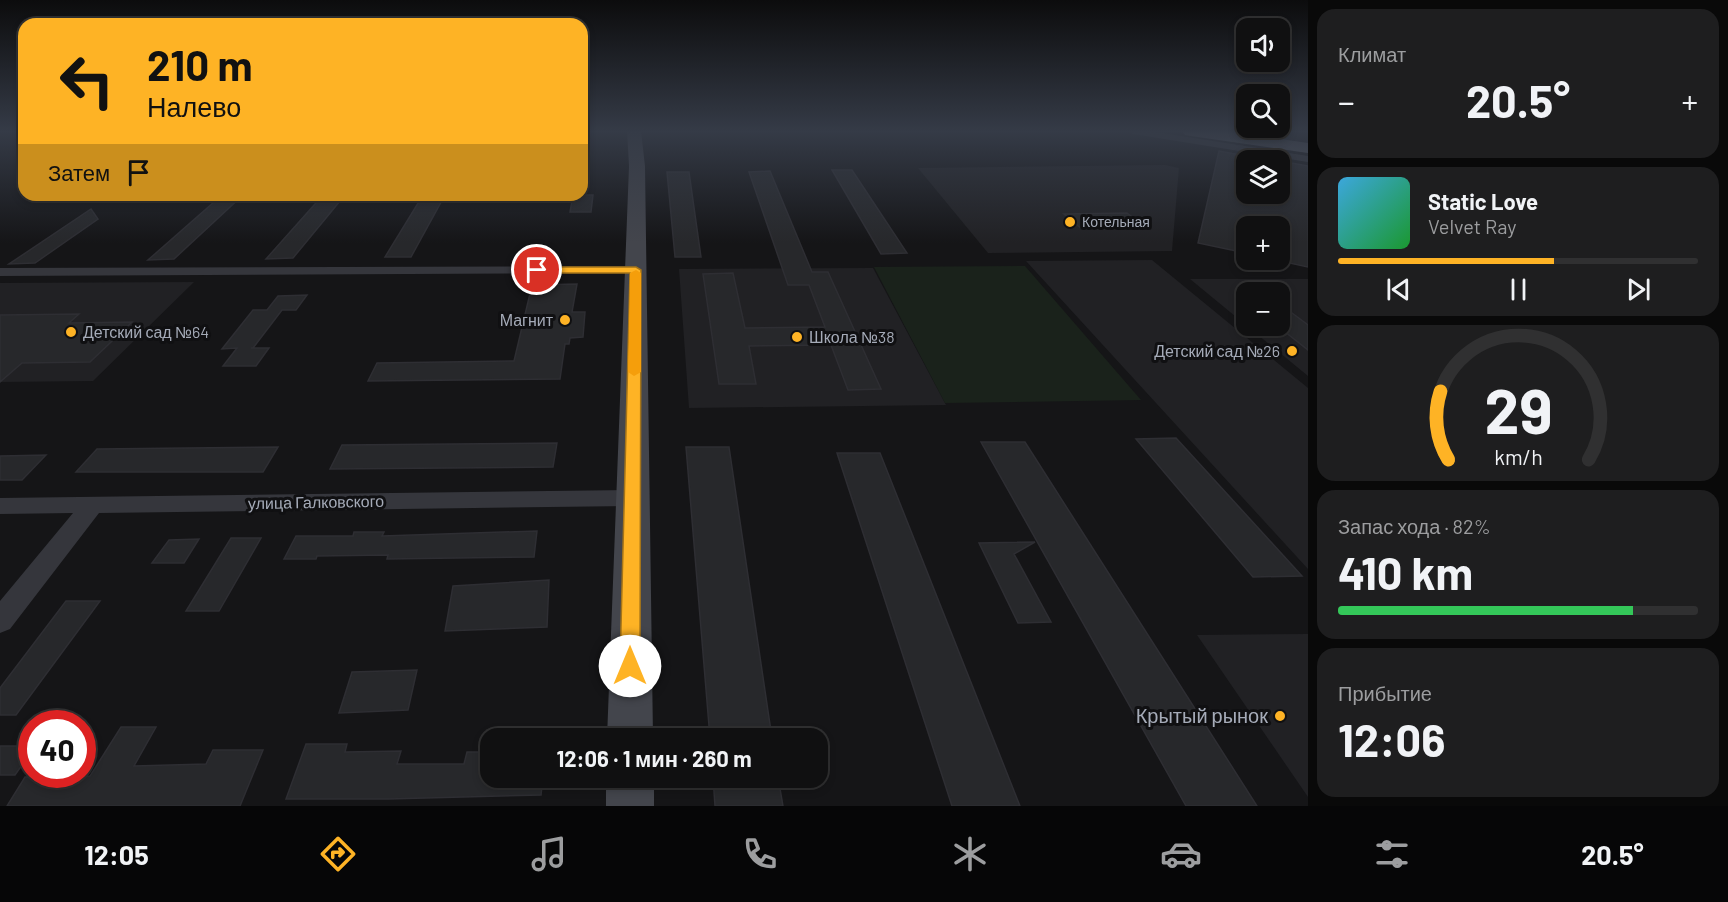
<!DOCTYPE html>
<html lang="ru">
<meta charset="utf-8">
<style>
:root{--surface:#101011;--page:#1e1e1f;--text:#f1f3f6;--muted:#9c9d9f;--line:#303031;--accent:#feb325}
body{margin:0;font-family:Barlow,sans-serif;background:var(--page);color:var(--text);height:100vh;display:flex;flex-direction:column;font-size:22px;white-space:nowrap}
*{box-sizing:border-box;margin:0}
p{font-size:20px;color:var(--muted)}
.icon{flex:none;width:33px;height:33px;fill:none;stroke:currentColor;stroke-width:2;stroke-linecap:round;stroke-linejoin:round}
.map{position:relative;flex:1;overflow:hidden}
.sheet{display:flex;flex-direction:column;gap:9px;padding:9px;background:#090909;width:420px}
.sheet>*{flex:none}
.hud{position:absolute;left:18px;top:18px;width:570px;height:183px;border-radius:18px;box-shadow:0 3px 9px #0003,0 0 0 2px var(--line);background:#feb325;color:#111;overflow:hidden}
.fabs{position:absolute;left:1236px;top:18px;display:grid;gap:12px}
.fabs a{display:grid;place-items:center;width:54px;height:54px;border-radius:12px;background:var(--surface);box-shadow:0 3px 9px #0003,0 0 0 2px var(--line);font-size:30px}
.speed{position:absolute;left:18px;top:710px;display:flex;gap:12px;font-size:30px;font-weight:700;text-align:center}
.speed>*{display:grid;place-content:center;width:78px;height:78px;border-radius:50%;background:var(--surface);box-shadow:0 3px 9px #0003,0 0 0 2px var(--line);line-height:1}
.speed .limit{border:9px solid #d22;background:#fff;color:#111}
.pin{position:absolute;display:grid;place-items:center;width:51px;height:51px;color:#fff;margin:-26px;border:3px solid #fff;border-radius:50%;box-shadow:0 2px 6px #0007}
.me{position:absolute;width:66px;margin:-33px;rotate:0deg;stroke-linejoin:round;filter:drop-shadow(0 0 4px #0008)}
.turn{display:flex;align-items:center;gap:21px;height:126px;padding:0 30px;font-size:27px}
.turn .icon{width:78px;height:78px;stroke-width:2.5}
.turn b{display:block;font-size:42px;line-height:51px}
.then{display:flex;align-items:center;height:57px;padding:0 30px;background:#0003;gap:12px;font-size:22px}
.big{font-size:45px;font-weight:700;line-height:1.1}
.sheet .tile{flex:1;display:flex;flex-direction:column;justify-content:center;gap:9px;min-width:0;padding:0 21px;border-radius:18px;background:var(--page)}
.sheet .dial{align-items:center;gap:0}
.dial svg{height:156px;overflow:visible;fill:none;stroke:var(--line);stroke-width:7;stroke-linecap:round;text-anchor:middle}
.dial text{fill:var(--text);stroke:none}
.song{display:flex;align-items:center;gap:18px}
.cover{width:72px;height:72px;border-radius:9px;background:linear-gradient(135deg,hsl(200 70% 55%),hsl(130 70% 35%))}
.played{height:6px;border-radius:3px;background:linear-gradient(90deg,var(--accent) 60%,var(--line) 60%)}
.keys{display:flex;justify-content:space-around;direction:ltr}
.heat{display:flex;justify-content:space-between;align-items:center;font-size:33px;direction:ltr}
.charge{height:9px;border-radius:4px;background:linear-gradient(90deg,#34c759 82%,var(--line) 0)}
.trip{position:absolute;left:480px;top:728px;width:348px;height:60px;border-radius:18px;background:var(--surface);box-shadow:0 3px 9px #0003,0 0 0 2px var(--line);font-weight:700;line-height:60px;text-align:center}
.tab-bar{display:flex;height:96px;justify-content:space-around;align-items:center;background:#060607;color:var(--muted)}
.tab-bar .icon{width:42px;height:42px}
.tab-bar .current{color:var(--accent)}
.tab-bar b{font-size:27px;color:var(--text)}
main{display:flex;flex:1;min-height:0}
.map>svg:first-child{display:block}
.built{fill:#212124;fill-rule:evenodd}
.green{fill:#1a221b}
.building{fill:#27282b;stroke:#2e2e33;stroke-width:1.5}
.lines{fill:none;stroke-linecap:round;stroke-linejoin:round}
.street{fill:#35363c;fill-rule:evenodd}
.secondary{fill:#43454c;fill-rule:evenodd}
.highway{fill:#61646d;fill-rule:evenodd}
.route{fill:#feb325;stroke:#a57418;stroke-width:1.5}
.slow{fill:#f59e0b}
.poi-dot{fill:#feb325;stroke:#101012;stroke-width:2}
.labels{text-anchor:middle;stroke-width:6;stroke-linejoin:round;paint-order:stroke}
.far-poi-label{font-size:14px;fill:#a5abb8;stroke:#101012;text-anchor:start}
.poi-label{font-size:16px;fill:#a5abb8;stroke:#101012;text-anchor:end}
.street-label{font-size:16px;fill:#a5abb8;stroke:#101012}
.near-poi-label{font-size:20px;fill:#a5abb8;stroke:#101012;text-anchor:end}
</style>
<main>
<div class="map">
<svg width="1308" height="806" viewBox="0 0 1308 806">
<rect width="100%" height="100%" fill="#151517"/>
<!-- built -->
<path class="built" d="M1165,165L1179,168L1172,251L988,253L918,168Z
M1152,260L1308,388V569L1026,261Z
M873,268L946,405L689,408L679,269Z
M1190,279H1308V376ZM1246,292H1280V326H1246Z
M194,282L93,381L0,382V283Z
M1308,634V797L1197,635Z"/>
<!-- green -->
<path class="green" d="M1025,266L1141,400L945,403L874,267Z"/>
<!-- building -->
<path class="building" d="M1219,151L1246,156V194H1280V161L1308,166V267L1280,261V224L1246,218V253L1198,243Z
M832,170H852L907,253L881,254Z
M770,171L812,272H828L881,389L848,390L831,345L749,346L756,384H719L703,274L733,273L745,328L825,327L809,285H788L749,172Z
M667,172H689L701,257H675Z
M222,195H243L174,259L148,260Z
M323,195H345L293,258L266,259Z
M423,195H445L411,257H385Z
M573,195H593L591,212H570Z
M91,209L98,219L35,263L9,264Z
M1127,213L1147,228L1082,229L1064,214Z
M577,284L572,312H585L583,337L570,338L569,344H565L560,379L368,381L377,363L514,361L532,285Z
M307,295L296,310H282L253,348H251H269L256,366H223L237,348L222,349L253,310H267L278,296Z
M1280,304L1308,325V350L1280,328Z
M79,314L69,323L132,322L90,362L22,363L0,382V315Z
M1176,438L1302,576L1253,577L1136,439Z
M981,442H1025L1257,806H1186Z
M557,443L553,467L330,469L342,445Z
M278,447L263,472H76L97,449Z
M686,447H729L772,738H710Z
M837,453H880L1020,806H952Z
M46,455L22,480H0V456Z
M537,531L534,557L387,559L388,555L317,556L316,559H284L296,536H353L354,532H384L382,536Z
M231,538H261L219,611H186Z
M199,539L184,563H152L169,540Z
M1035,542L1014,554L1051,622L1018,623L979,543Z
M549,580L547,627L445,631L453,586Z
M66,601H100L16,715H0V688Z
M417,670L408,710L339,713L352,672Z
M121,727H156L134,766L206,764L213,750H263L240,806H7L25,777L90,776Z
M306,744H347L345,752L401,751L397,764H464L467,752H490V777H543L541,795L388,799H286Z
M0,746H32V751L15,775H0Z
M713,777H778L783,806H715Z"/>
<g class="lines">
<!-- street -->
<path class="street" d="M1128,131H1149L1308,156V162L1133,134Z
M636,266L641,267L643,270L641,273L0,276V268Z
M631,490L639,492L642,498L639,504L631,506L99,513L10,629L0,633V601L73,513L0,514V498Z"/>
<!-- secondary -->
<path class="secondary" d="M627,131H641L645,166L653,738H607L629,166Z
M606,777H654V806H606Z"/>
<!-- highway -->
<path class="highway" d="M1182,131H1224L1308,143V153L1191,136L1185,135Z"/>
</g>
<!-- sky -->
<linearGradient id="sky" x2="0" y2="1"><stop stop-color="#0c0c0d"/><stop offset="0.54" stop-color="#353b47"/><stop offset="1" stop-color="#353b47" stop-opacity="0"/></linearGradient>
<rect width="1308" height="243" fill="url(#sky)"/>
<!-- route -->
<path class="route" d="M537,267H636L641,270L640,666L638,673L630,675L623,673L620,666L630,273H534L532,270Z"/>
<!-- slow -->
<path class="slow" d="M636,270L641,273V372L634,376L628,372L630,273Z"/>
<!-- markers -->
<g class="poi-dot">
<circle cx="1070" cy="222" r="6"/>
<circle cx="565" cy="320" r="6"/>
<circle cx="71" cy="332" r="6"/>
<circle cx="797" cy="337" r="6"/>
<circle cx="1292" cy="351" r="6"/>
<circle cx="1280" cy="716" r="6"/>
</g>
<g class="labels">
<!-- far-poi labels -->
<g class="far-poi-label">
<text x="1082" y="227">Котельная</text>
</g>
<!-- poi labels -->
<g class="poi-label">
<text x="553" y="326">Магнит</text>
<text x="83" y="338" text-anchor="start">Детский сад №64</text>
<text x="809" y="343" text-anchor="start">Школа №38</text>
<text x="1280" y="357">Детский сад №26</text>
</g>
<!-- street labels -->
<g class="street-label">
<text transform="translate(316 502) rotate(-1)" y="6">улица Галковского</text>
</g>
<!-- near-poi labels -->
<g class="near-poi-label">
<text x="1268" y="723">Крытый рынок</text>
</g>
</g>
</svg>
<div class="fabs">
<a><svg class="icon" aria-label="sound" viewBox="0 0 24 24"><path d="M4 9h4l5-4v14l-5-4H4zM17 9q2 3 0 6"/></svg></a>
<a><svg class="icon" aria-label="search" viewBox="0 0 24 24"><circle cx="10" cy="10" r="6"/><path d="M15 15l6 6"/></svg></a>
<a><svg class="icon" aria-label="layers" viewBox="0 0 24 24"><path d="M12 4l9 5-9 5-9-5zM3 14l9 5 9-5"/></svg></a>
<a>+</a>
<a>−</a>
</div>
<div class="speed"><div class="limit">40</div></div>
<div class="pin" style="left:537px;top:270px;background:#d93025"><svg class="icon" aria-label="arrive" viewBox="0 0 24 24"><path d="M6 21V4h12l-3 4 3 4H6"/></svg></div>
<svg class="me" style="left:630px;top:666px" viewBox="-20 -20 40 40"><circle r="19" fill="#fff"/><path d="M0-13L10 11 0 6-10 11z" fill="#feb325"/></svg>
<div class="trip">12:06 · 1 мин · 260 m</div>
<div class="hud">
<div class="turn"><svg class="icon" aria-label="left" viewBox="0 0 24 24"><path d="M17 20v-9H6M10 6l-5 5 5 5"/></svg><div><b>210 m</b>Налево</div></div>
<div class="then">Затем<svg class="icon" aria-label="arrive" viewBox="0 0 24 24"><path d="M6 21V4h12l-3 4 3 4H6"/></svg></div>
</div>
</div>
<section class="sheet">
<div class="tile"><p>Климат</p>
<div class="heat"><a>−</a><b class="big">20.5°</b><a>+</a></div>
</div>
<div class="tile">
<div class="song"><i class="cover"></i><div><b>Static Love</b><p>Velvet Ray</p></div></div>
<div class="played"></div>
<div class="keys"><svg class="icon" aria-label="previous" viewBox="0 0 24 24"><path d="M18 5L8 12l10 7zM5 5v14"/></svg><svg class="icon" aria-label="pause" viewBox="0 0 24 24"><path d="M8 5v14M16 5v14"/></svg><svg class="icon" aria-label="next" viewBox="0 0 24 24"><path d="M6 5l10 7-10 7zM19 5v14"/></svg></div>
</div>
<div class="tile dial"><svg viewBox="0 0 100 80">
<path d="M14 69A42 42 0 1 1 86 69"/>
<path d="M14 69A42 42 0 0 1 10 34" stroke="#feb325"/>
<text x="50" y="56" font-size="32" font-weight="700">29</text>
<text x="50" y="72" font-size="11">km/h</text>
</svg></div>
<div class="tile"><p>Запас хода · 82%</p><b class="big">410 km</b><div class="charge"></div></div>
<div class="tile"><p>Прибытие</p><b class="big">12:06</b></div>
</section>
</main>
<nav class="tab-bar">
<b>12:05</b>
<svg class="icon current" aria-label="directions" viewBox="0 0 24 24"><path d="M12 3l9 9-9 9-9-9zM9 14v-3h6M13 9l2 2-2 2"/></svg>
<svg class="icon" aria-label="music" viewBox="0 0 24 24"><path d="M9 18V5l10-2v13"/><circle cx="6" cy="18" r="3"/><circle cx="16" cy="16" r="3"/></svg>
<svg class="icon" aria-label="phone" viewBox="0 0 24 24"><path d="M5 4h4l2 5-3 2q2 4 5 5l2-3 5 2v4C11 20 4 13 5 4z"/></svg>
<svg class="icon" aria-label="climate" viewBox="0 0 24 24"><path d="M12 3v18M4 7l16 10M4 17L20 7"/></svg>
<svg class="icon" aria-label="car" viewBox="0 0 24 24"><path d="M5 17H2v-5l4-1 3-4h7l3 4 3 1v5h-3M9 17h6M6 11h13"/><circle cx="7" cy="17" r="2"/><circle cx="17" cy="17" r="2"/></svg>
<svg class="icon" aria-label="filters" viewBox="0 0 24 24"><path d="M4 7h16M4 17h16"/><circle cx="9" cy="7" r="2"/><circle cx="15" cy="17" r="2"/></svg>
<b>20.5°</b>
</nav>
